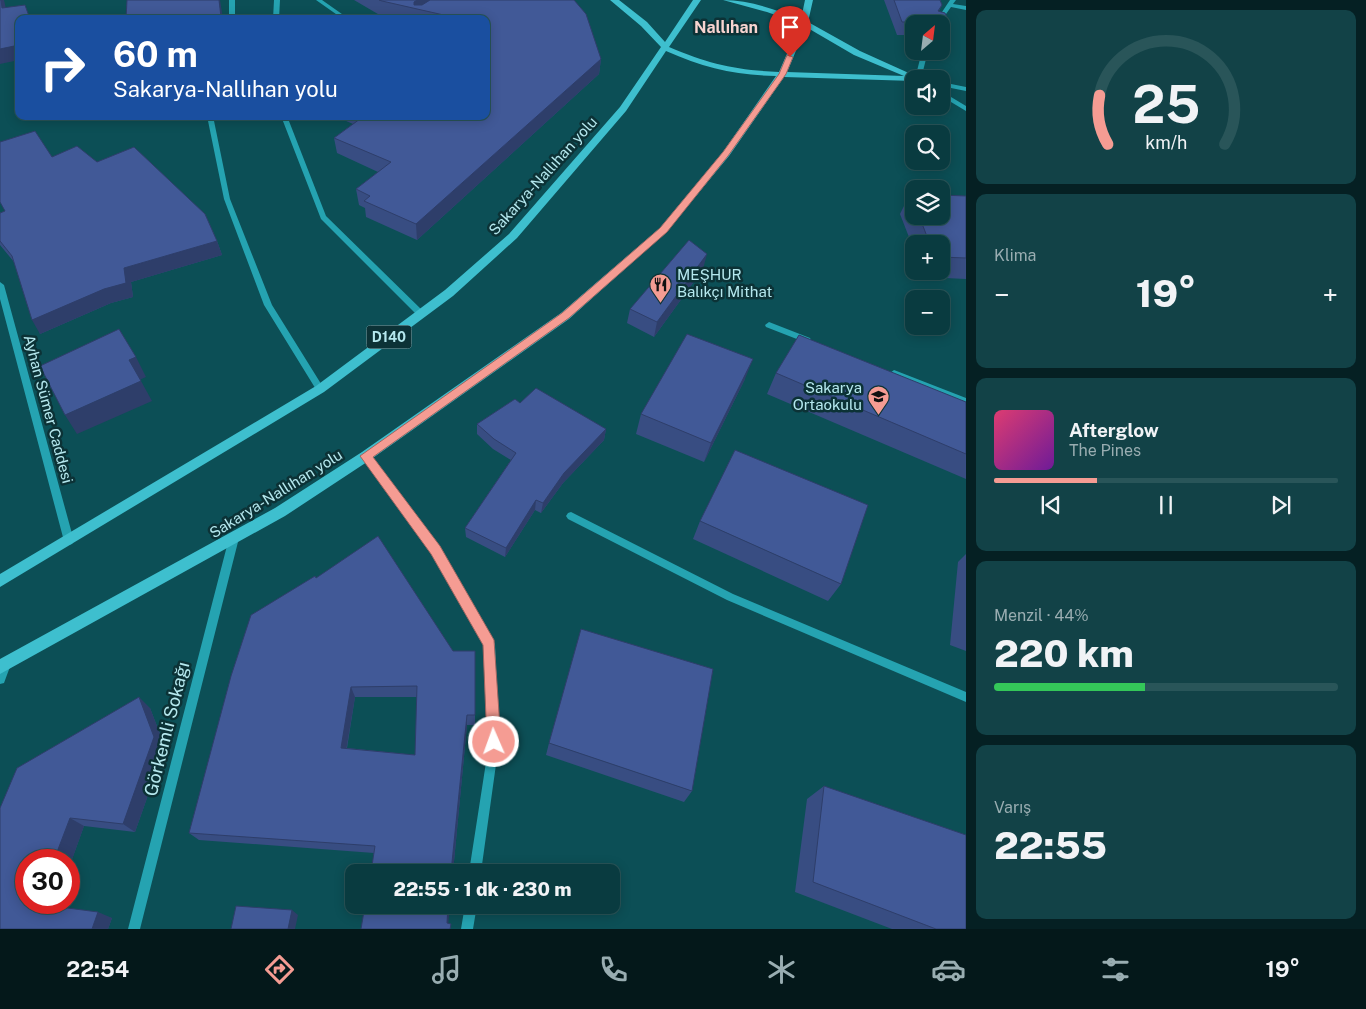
<!DOCTYPE html>
<html lang="tr">
<meta charset="utf-8">
<style>
:root{--surface:#093b40;--page:#124247;--text:#f1f3f6;--muted:#99adb1;--line:#295559;--accent:#f59c93}
body{margin:0;font-family:"Public Sans",sans-serif;background:var(--page);color:var(--text);height:100vh;display:flex;flex-direction:column;font-size:19px;white-space:nowrap}
*{box-sizing:border-box;margin:0}
p{font-size:16px;color:var(--muted)}
.icon{flex:none;width:28px;height:28px;fill:none;stroke:currentColor;stroke-width:2;stroke-linecap:round;stroke-linejoin:round}
.map{position:relative;flex:1;overflow:hidden}
.sheet{display:flex;flex-direction:column;gap:10px;padding:10px;background:#052023;width:400px}
.sheet>*{flex:none}
.banner{position:absolute;left:15px;top:15px;width:475px;height:105px;border-radius:10px;box-shadow:0 2px 12px #0003,0 0 0 1px var(--line);background:#1a4fa0;color:#fff;overflow:hidden}
.needle{width:32px;rotate:28deg}
.tools{position:absolute;left:905px;top:15px;display:grid;gap:10px}
.tools a{display:grid;place-items:center;width:45px;height:45px;border-radius:10px;background:var(--surface);box-shadow:0 2px 12px #0003,0 0 0 1px var(--line);font-size:25px}
.speed{position:absolute;left:15px;top:849px;display:flex;gap:10px;font-size:25px;font-weight:700;text-align:center}
.speed>*{display:grid;place-content:center;width:65px;height:65px;border-radius:50%;background:var(--surface);box-shadow:0 2px 12px #0003,0 0 0 1px var(--line);line-height:1}
.speed .limit{border:8px solid #d22;background:#fff;color:#111}
.pin{position:absolute;display:grid;place-items:center;width:42px;height:42px;color:#fff;margin:-51px -21px;border-radius:50% 50% 50% 0;rotate:-45deg;box-shadow:0 0 5px #0007}
.pin .icon{rotate:45deg}
.me{position:absolute;width:55px;margin:-28px;rotate:358deg;stroke-linejoin:round;filter:drop-shadow(0 0 4px #0008)}
.turn{display:flex;align-items:center;gap:18px;height:105px;padding:0 15px;font-size:22px}
.turn .icon{width:65px;height:65px;stroke-width:2.5}
.turn b{display:block;font-size:35px;line-height:42px}
.big{font-size:38px;font-weight:800;line-height:1.1}
.sheet .card{flex:1;display:flex;flex-direction:column;justify-content:center;gap:8px;min-width:0;padding:0 18px;border-radius:10px;background:var(--page)}
.sheet .dial{align-items:center;gap:0}
.dial svg{height:130px;overflow:visible;fill:none;stroke:var(--line);stroke-width:7;stroke-linecap:round;text-anchor:middle}
.dial text{fill:var(--text);stroke:none}
.song{display:flex;align-items:center;gap:15px}
.cover{width:60px;height:60px;border-radius:8px;background:linear-gradient(135deg,hsl(340 70% 55%),hsl(280 70% 35%))}
.played{height:5px;border-radius:2px;background:linear-gradient(90deg,var(--accent) 30%,var(--line) 30%)}
.keys{display:flex;justify-content:space-around;direction:ltr}
.heat{display:flex;justify-content:space-between;align-items:center;font-size:28px;direction:ltr}
.charge{height:8px;border-radius:4px;background:linear-gradient(90deg,#34c759 44%,var(--line) 0)}
.trip{position:absolute;left:345px;top:864px;width:275px;height:50px;border-radius:10px;background:var(--surface);box-shadow:0 2px 12px #0003,0 0 0 1px var(--line);font-weight:800;line-height:50px;text-align:center}
.tab-bar{display:flex;height:80px;justify-content:space-around;align-items:center;background:#04181a;color:var(--muted)}
.tab-bar .icon{width:35px;height:35px}
.tab-bar .current{color:var(--accent)}
.tab-bar b{font-size:22px;color:var(--text)}
main{display:flex;flex:1;min-height:0}
.map>svg:first-child{display:block}
.lines{fill:none;stroke-linecap:round;stroke-linejoin:round}
.minor{fill:#25a3b1;fill-rule:evenodd}
.major{fill:#3ebfce;fill-rule:evenodd}
.wall{fill:#384d82;fill-rule:evenodd}
.shaded-wall{fill:#2e3e6a}
.building{fill:#415997;stroke:#2e3e6a;fill-rule:evenodd}
.route{fill:#f59c93;stroke:#9f6560}
.labels{text-anchor:middle;stroke-width:5;stroke-linejoin:round;paint-order:stroke}
.shield{fill:#0c3236;stroke:#82b1b7;stroke-width:1}
.shield-label{font-size:14px;font-weight:bold;fill:#b5e8ee}
.street-label{font-size:15px;fill:#b5e8ee;stroke:#0c3236}
.poi-label{font-size:15px;fill:#b5e8ee;stroke:#0c3236;text-anchor:start}
.far-district-label{font-size:16px;font-weight:bold;fill:#f7d4d0;stroke:#0c3236}
.near-street-label{font-size:18px;fill:#b5e8ee;stroke:#0c3236}
</style>
<main>
<div class="map">
<svg width="966" height="929" viewBox="0 0 966 929">
<rect width="100%" height="100%" fill="#0c4f56"/>
<g class="lines">
<!-- minor -->
<path class="minor" d="M229,0H235V19H229Z
M274,0H280L279,19H273Z
M316,0H322L349,19H343Z
M950,0H956L953,4L966,6V10L951,7L939,24H934Z
M922,51H928L921,79H915Z
M941,82L966,87V91L941,86Z
M941,91L966,106V111L941,96Z
M207,116H213L230,199L272,305L323,387L324,389L323,391H317L264,305L224,199Z
M281,116H287L326,216L424,312L425,314L424,316H418L321,219Z
M0,282L4,285L74,541L72,544L69,545L66,544L64,541L0,299Z
M769,322L810,338L811,340L807,343L766,327L765,325Z
M894,370L966,398V404L891,375L890,373Z
M366,453L369,454L439,547L495,644L499,743L481,872H469L489,743L485,645L433,553L363,458L362,456L363,454Z
M571,512L733,594L966,692V702L727,600L568,519L566,516L568,513Z
M234,534L237,535L239,538L140,929H128L229,538L231,535Z
M6,659L10,661L11,664L4,683L0,684V666L2,661Z
M465,905H477L473,929H461Z"/>
<!-- major -->
<path class="major" d="M610,0H619L647,22L665,42L693,0H701L669,47C709,64 735,70 779,72L800,24L767,12L723,0C750,0 776,10 801,19L805,0H813L808,22L860,51L922,79H914V81L784,77L729,156L666,232L569,319L370,460L285,516L0,674V659L275,508L362,452L561,313L660,228L723,152L776,76C735,75 704,68 666,51L626,111L517,238L453,296L324,392L0,587V574L316,386L445,290L509,234L620,107L661,47L641,26ZM806,27L854,55L904,76L787,72Z"/>
</g>
<!-- wall -->
<path class="wall" d="M354,0H574L601,59L599,74L417,240L366,217L365,208L359,205L356,189L378,172L337,153L334,138L353,124L335,116H486V19H393L383,17Z
M884,0H940L942,5L939,11L949,22L943,35H941V24H914V35H897Z
M52,157L97,162L217,241L222,255L131,282L133,297L111,303L40,334L14,262L0,245V213L5,211Z
M910,194H914V216H941L966,196V279L925,277L922,271H941V244H914V250L900,214Z
M703,269L654,337L627,323L630,309Z
M776,373L966,402V479L767,394Z
M745,379L704,462L636,434L641,414Z
M520,403L606,429L604,440L563,483L541,513L535,510L505,557L466,537L465,528L511,460L493,449L477,434V424Z
M700,521L841,584L828,601L693,539Z
M966,554V651L950,645L958,562Z
M316,578L453,651H475V725H467L453,872H371L374,853L199,840L189,833ZM355,697H417L415,755L347,748Z
M150,708L165,747L135,832L84,826L55,906L112,918L108,929H0V808Z
M549,743L692,791L684,802L546,755Z
M824,786L966,929H892L795,892L807,799Z"/>
<!-- shaded-wall -->
<path class="shaded-wall" d="M1,0H4L9,22L2,8Z
M219,0H220L223,19H222L221,17Z
M417,0H439L414,8V2Z
M19,45V60L0,64V49Z
M601,59L599,74L417,240L416,224Z
M217,241L222,255L131,282L133,297L111,303L40,334L32,320L124,268Z
M707,254L703,269L654,337L657,322Z
M136,357L146,377L139,380L129,360Z
M753,359L745,379L704,462L711,443Z
M141,381L152,401L77,434L65,415Z
M606,429L604,440L563,483L541,513L543,503L564,473Z
M536,500L535,510L505,557L506,548Z
M351,687L355,697L345,757L341,748Z
M139,697L150,708L165,747L135,832L123,824Z
M467,715V725L453,872H451Z
M70,818L84,826L69,868V860H54Z
M38,902H56L53,910L37,904Z
M448,905H450L448,927L447,923Z
M292,910L298,915L295,929H288Z
M98,912L112,918L108,929H92Z"/>
<!-- building -->
<path class="building" d="M0,0H1L2,8L25,5L30,19H19V45L0,49Z
M127,0H219L221,17L207,19H126Z
M379,0H417L414,2V5H422L430,0H574L586,14L601,59L416,224L364,201L370,196L356,189L391,162L334,138L364,116H486V19H444L448,16L382,1Z
M894,0H940L942,5L938,11L945,13L949,22H902Z
M35,131L52,157L77,146L97,162L134,147L205,214L217,241L124,268L126,283L104,289L32,320L12,256L0,241V213L5,211L0,202V142Z
M910,194H914V204Z
M941,195L966,196V258L941,257V244H930L919,216H941Z
M689,240L707,254L657,322L630,309Z
M119,329L136,357L129,360L141,381L65,415L40,366Z
M687,334L753,359L711,443L641,414Z
M799,335L966,402V454L776,373Z
M536,388L606,429L564,473L543,503L536,500L506,548L465,528L516,453L494,439L477,424L515,399L520,403Z
M735,450L868,505L841,584L700,521Z
M378,536L453,651H475V715H467L451,872H371L375,846L189,833L231,676L251,615L315,576L316,578ZM417,686L415,755L341,748L351,687Z
M581,629L713,669L692,791L549,743Z
M139,697L154,737L123,824L70,818L54,860H26V902H38L37,904L98,912L92,929H0V808L17,768Z
M824,786L966,835V929H936L813,882Z
M365,905H448L447,923L451,924L450,929H361Z
M236,906L292,910L288,929H231Z"/>
<!-- route -->
<path class="route" d="M787,55L793,57L786,74L728,156L667,232L569,318L373,457L440,546L494,640L501,742L499,748L494,750L489,748L487,742L483,645L431,554L360,456L562,313L660,228L723,152L779,74Z"/>
<!-- icons -->
<defs>
<symbol id="restaurant-pin" viewBox="-11 -11 22 30"><path d="M0 17L-7.5 6A9.5 9.5 0 1 1 7.5 6Z" fill="#f59c93" stroke="#0c3236"/><path d="M-5-6h1v4h1v-4h1v4h1v-4h1v5L-1.5 .5V6h-2V.5L-5-1ZM5-6V6H3V1.5H1.5Q1.5-4 5-6Z" fill="#111"/></symbol>
<symbol id="school-pin" viewBox="-11 -11 22 30"><path d="M0 17L-7.5 6A9.5 9.5 0 1 1 7.5 6Z" fill="#f59c93" stroke="#0c3236"/><path d="M0-5L7-2L0 1L-7-2ZM-4 1L0 2.5L4 1V4Q0 6-4 4Z" fill="#111"/></symbol>
</defs>
<g fill-rule="evenodd">
<use href="#restaurant-pin" x="648" y="272" width="25" height="34"/>
<use href="#school-pin" x="866" y="384" width="25" height="34"/>
</g>
<g class="labels">
<!-- shield labels -->
<rect class="shield" x="366.5" y="325.5" width="45" height="23" rx="4"/>
<g class="shield-label">
<text x="389" y="342">D140</text>
</g>
<!-- street labels -->
<g class="street-label">
<text transform="translate(543 176) rotate(-48)" y="5">Sakarya-Nallıhan yolu</text>
<text transform="translate(48 409) rotate(75)" y="5">Ayhan Sümer Caddesi</text>
<text transform="translate(276 494) rotate(-32)" y="5">Sakarya-Nallıhan yolu</text>
</g>
<!-- poi labels -->
<g class="poi-label">
<text x="677" y="280">MEŞHUR<tspan x="677" dy="17">Balıkçı Mithat</tspan></text>
<text x="862" y="393" text-anchor="end">Sakarya<tspan x="862" dy="17">Ortaokulu</tspan></text>
</g>
<!-- far-district labels -->
<g class="far-district-label">
<text x="726" y="33">Nallıhan</text>
</g>
<!-- near-street labels -->
<g class="near-street-label">
<text transform="translate(167 729) rotate(-76)" y="6">Görkemli Sokağı</text>
</g>
</g>
</svg>
<div class="tools">
<a><svg class="needle" viewBox="-14 -14 28 28"><path d="M0-13l5 13h-10z" fill="#e53935"/><path d="M0 13l5-13h-10z" fill="#99adb1"/></svg></a>
<a><svg class="icon" aria-label="sound" viewBox="0 0 24 24"><path d="M4 9h4l5-4v14l-5-4H4zM17 9q2 3 0 6"/></svg></a>
<a><svg class="icon" aria-label="search" viewBox="0 0 24 24"><circle cx="10" cy="10" r="6"/><path d="M15 15l6 6"/></svg></a>
<a><svg class="icon" aria-label="layers" viewBox="0 0 24 24"><path d="M12 4l9 5-9 5-9-5zM3 14l9 5 9-5"/></svg></a>
<a>+</a>
<a>−</a>
</div>
<div class="speed"><div class="limit">30</div></div>
<div class="pin" style="left:790px;top:57px;background:#d93025"><svg class="icon" aria-label="arrive" viewBox="0 0 24 24"><path d="M6 21V4h12l-3 4 3 4H6"/></svg></div>
<svg class="me" style="left:494px;top:742px" viewBox="-20 -20 40 40"><circle r="17" fill="#f59c93" stroke="#fff" stroke-width="3"/><path d="M0-11L8 9 0 5-8 9z" fill="#fff"/></svg>
<div class="trip">22:55 · 1 dk · 230 m</div>
<div class="banner">
<div class="turn"><svg class="icon" aria-label="right" viewBox="0 0 24 24"><path d="M7 20v-9h11M14 6l5 5-5 5"/></svg><div><b>60 m</b>Sakarya-Nallıhan yolu</div></div>
</div>
</div>
<section class="sheet">
<div class="card dial"><svg viewBox="0 0 100 80">
<path d="M14 69A42 42 0 1 1 86 69"/>
<path d="M14 69A42 42 0 0 1 9 39" stroke="#f59c93"/>
<text x="50" y="56" font-size="32" font-weight="700">25</text>
<text x="50" y="72" font-size="11">km/h</text>
</svg></div>
<div class="card"><p>Klima</p>
<div class="heat"><a>−</a><b class="big">19°</b><a>+</a></div>
</div>
<div class="card">
<div class="song"><i class="cover"></i><div><b>Afterglow</b><p>The Pines</p></div></div>
<div class="played"></div>
<div class="keys"><svg class="icon" aria-label="previous" viewBox="0 0 24 24"><path d="M18 5L8 12l10 7zM5 5v14"/></svg><svg class="icon" aria-label="pause" viewBox="0 0 24 24"><path d="M8 5v14M16 5v14"/></svg><svg class="icon" aria-label="next" viewBox="0 0 24 24"><path d="M6 5l10 7-10 7zM19 5v14"/></svg></div>
</div>
<div class="card"><p>Menzil · 44%</p><b class="big">220 km</b><div class="charge"></div></div>
<div class="card"><p>Varış</p><b class="big">22:55</b></div>
</section>
</main>
<nav class="tab-bar">
<b>22:54</b>
<svg class="icon current" aria-label="directions" viewBox="0 0 24 24"><path d="M12 3l9 9-9 9-9-9zM9 14v-3h6M13 9l2 2-2 2"/></svg>
<svg class="icon" aria-label="music" viewBox="0 0 24 24"><path d="M9 18V5l10-2v13"/><circle cx="6" cy="18" r="3"/><circle cx="16" cy="16" r="3"/></svg>
<svg class="icon" aria-label="phone" viewBox="0 0 24 24"><path d="M5 4h4l2 5-3 2q2 4 5 5l2-3 5 2v4C11 20 4 13 5 4z"/></svg>
<svg class="icon" aria-label="climate" viewBox="0 0 24 24"><path d="M12 3v18M4 7l16 10M4 17L20 7"/></svg>
<svg class="icon" aria-label="car" viewBox="0 0 24 24"><path d="M5 17H2v-5l4-1 3-4h7l3 4 3 1v5h-3M9 17h6M6 11h13"/><circle cx="7" cy="17" r="2"/><circle cx="17" cy="17" r="2"/></svg>
<svg class="icon" aria-label="filters" viewBox="0 0 24 24"><path d="M4 7h16M4 17h16"/><circle cx="9" cy="7" r="2"/><circle cx="15" cy="17" r="2"/></svg>
<b>19°</b>
</nav>
